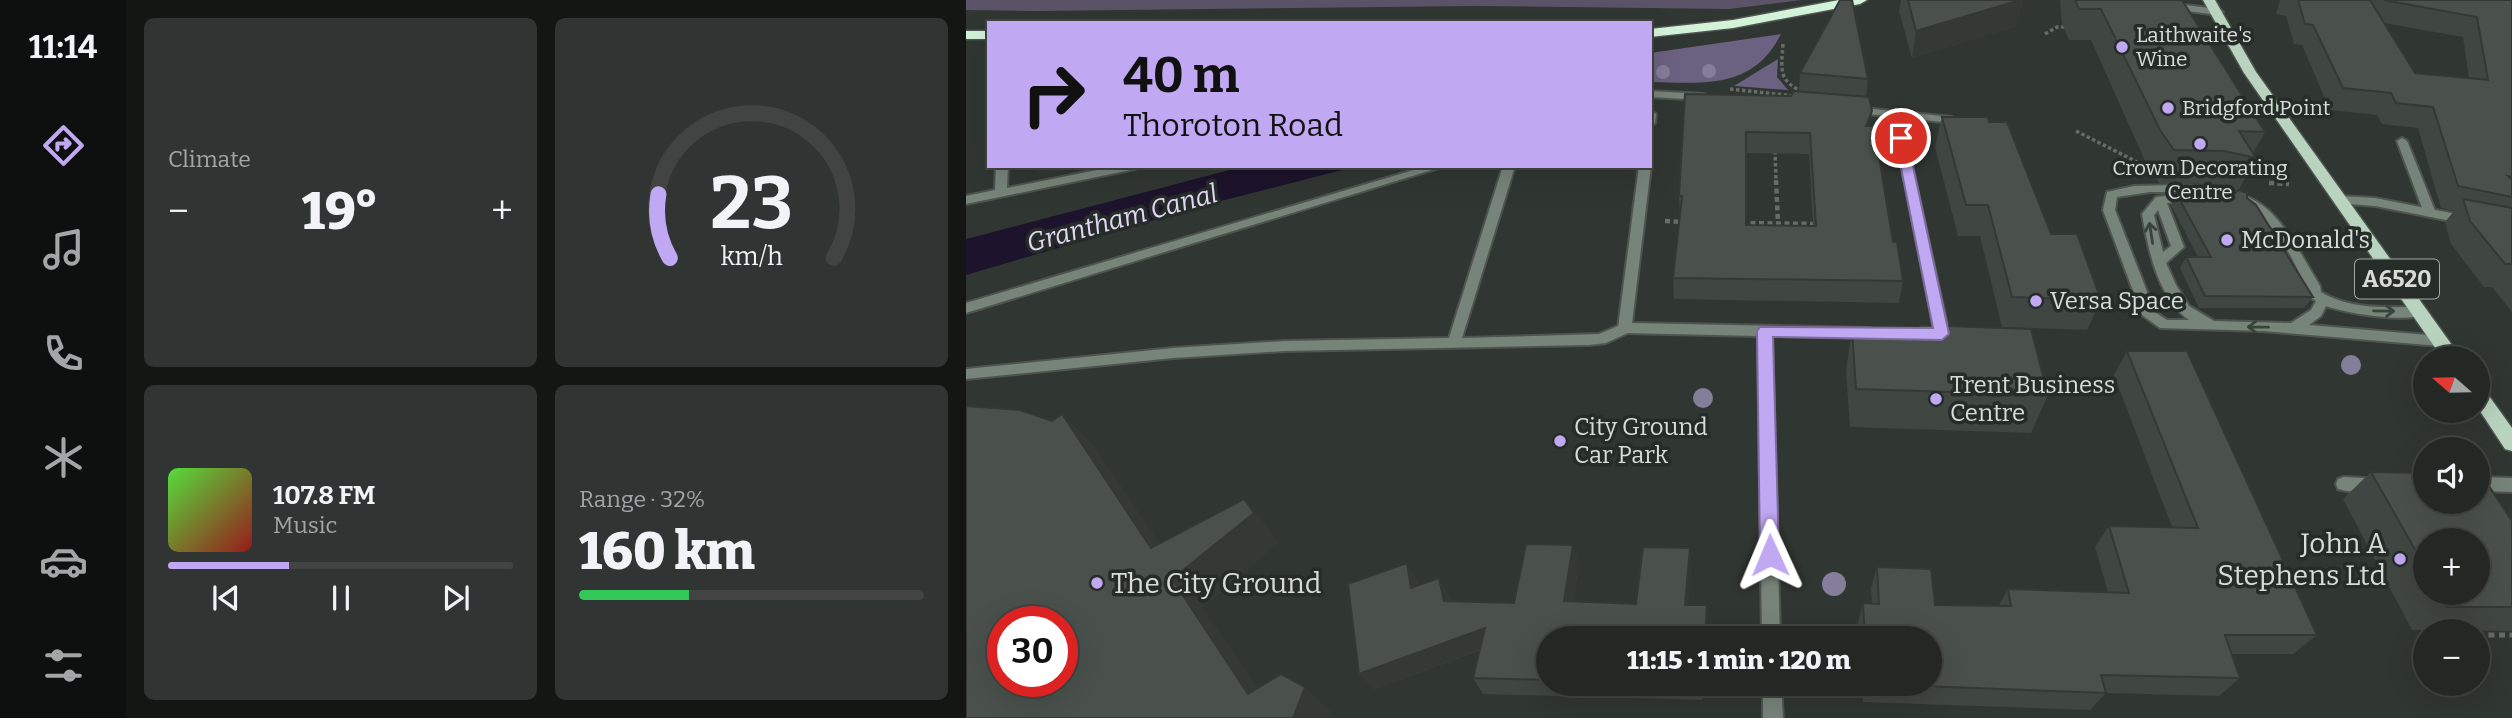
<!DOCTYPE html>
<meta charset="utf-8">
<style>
:root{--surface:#242825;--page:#303432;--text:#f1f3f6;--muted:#a3a6a7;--line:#414442;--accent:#c1a8f3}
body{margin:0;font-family:Bitter,serif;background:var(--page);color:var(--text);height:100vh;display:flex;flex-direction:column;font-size:26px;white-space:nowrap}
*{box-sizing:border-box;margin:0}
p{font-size:23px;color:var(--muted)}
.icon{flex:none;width:38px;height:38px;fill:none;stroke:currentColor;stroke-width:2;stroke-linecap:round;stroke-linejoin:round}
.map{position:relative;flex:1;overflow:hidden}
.panel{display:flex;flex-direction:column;gap:18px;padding:18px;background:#141614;width:840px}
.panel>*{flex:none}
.hud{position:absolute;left:21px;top:21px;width:665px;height:147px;border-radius:0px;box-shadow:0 7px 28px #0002,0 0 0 2px var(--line);background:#c1a8f3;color:#111;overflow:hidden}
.needle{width:46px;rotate:290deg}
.tools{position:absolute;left:1447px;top:346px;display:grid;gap:14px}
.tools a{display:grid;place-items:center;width:77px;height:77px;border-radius:50%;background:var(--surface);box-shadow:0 7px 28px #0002,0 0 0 2px var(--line);font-size:35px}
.speed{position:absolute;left:21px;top:606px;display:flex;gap:14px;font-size:35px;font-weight:700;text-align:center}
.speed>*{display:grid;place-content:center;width:91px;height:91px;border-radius:50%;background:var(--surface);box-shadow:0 7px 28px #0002,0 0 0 2px var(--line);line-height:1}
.speed .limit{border:10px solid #d22;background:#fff;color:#111}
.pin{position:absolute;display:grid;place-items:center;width:60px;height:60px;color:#fff;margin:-30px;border:4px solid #fff;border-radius:50%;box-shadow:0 2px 7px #0007}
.me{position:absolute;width:77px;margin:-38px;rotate:359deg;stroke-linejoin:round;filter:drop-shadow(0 0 5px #0008)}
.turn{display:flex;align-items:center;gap:24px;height:147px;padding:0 21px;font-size:32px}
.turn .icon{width:91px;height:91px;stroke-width:2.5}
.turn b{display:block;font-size:49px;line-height:60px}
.big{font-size:52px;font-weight:800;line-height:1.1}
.panel .widget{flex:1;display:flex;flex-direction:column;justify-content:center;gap:10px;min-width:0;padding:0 24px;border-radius:10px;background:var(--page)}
.panel .dial{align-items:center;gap:0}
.dial svg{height:182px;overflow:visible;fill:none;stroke:var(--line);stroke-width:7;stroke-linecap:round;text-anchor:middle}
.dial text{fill:var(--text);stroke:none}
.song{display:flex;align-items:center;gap:21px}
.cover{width:84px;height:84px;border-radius:10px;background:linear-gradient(135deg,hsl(110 70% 55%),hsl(0 70% 35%))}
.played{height:7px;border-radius:4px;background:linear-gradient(90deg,var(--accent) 35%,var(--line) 35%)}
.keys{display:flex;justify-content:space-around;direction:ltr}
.heat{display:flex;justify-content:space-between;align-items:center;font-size:38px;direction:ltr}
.charge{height:10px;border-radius:5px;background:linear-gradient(90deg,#34c759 32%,var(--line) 0)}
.panel .tiles{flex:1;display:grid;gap:18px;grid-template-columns:repeat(2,1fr)}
.trip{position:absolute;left:570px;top:626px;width:406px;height:70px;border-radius:35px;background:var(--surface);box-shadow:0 7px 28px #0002,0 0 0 2px var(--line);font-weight:800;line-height:70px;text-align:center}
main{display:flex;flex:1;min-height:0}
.tabs{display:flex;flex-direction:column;width:126px;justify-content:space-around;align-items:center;background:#0e100f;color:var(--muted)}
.tabs .icon{width:49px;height:49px}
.tabs .active{color:var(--accent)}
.tabs b{font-size:32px;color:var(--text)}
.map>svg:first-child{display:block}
.green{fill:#5b5468}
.forest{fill:#6b6180}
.water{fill:#1d132c}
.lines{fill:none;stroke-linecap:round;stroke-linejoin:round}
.lane-casing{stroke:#4e544f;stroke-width:4}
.street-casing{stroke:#4e544f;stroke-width:4}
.primary-casing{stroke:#4e544f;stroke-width:3}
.highway-casing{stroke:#4e544f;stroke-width:3}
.path-far2{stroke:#666c67;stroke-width:3.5;stroke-dasharray:3.5 2.5;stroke-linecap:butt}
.path-far1{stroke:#666c67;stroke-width:4.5;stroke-dasharray:5 3.5;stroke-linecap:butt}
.path{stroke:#666c67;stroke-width:5;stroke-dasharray:6 4.5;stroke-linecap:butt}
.lane{fill:#778479;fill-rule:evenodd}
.street{fill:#778479;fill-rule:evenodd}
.primary{fill:#b9d4be;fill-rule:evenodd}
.highway{fill:#d3f3d9;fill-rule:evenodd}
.tree{fill:#857e9a}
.wall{fill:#404641;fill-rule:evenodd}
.shaded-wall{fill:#343935}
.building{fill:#4a514c;stroke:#343935;stroke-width:2;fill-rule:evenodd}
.oneway{stroke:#3a423c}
.route{fill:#c1a8f3;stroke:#7d6d9e;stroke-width:2}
.poi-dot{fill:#c1a8f3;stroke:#262c27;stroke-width:2.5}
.labels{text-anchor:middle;stroke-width:7;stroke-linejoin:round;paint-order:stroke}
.far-poi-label{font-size:21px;fill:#d7dcd8;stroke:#262c27;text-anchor:start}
.shield{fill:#262c27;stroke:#a2a7a3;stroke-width:2}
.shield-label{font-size:23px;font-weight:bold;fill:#d7dcd8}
.poi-label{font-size:24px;fill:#d7dcd8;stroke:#262c27;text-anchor:start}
.water-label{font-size:26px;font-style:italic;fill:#e2d7f9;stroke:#262c27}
.near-poi-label{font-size:28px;fill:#d7dcd8;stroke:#262c27;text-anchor:end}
</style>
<main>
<nav class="tabs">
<b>11:14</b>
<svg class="icon active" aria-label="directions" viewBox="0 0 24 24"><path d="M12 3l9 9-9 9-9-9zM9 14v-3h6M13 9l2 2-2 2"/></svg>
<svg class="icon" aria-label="music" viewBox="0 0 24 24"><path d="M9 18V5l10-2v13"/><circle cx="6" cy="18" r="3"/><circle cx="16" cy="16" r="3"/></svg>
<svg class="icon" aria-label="phone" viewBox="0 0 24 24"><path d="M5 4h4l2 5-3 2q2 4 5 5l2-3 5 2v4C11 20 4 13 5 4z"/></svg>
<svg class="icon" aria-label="climate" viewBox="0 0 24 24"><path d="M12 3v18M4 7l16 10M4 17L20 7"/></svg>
<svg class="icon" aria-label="car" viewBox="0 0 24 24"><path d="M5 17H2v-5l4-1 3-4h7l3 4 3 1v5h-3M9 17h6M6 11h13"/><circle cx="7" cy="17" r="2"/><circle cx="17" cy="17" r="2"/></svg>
<svg class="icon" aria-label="filters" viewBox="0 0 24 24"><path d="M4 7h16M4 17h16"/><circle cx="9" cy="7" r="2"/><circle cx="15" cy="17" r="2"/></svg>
</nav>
<section class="panel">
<div class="tiles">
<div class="widget"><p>Climate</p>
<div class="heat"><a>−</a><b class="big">19°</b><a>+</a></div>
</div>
<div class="widget dial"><svg viewBox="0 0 100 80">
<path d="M14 69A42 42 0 1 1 86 69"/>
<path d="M14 69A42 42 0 0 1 9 41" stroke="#c1a8f3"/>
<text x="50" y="56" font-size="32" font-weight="700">23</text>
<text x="50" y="72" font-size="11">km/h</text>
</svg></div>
<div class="widget">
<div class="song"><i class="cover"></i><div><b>107.8 FM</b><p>Music</p></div></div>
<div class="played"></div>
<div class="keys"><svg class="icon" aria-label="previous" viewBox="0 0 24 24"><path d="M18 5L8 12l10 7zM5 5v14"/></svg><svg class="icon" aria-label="pause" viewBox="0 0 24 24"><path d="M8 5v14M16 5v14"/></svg><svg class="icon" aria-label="next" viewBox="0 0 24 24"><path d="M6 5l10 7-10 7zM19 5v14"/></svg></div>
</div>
<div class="widget"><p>Range · 32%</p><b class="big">160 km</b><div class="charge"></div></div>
</div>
</section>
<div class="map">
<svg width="1546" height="718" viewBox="0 0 1546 718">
<rect width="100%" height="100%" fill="#303631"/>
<!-- green -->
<path class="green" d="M0,0H836L763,9L510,6L70,11L0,10Z"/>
<!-- forest -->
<path class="forest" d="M815,34C787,90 738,83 684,82V53Z
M812,59L811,77L822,90L768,86Z"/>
<!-- water -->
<path class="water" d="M279,166H392L239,205L0,275V239Z"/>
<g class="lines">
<defs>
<path id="lane" d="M1202,3L1252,9L1257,12L1252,15L1199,8V4Z
M1223,35L1266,38L1271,41L1266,44L1220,40V36Z
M1436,138L1441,141L1470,213L1468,216L1464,217L1458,213L1431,141Z
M30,166H42L41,188L151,166H174L169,169L0,204V196L29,190Z
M461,166H479L0,313V303Z
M537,166H549L496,338L633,334L659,323L666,328L664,332L640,343L623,345L319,351L207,358L0,379V369L207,348L319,341L483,338Z
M1209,185C1303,188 1309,210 1354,286L1355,292C1385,310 1420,307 1454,307L1461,312C1449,325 1378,313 1360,306L1355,316L1343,325L1474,336L1481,341L1479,345L1474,346L1297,331L1194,328L1176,315L1137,210L1141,192L1168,186ZM1184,192C1209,192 1236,191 1260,197C1305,207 1328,260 1344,297L1350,301L1345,310L1325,323L1248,321L1223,306L1210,285L1200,263L1218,247L1201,203L1219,201L1221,198L1215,194L1190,197L1176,214C1182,249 1192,298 1223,320H1201L1189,312L1149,210L1151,197ZM1192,210L1205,246L1197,252L1188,215Z
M1378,477L1418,479L1420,484L1418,489C1405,493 1385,493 1372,489L1370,484L1372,479Z
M1512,477L1546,478V492L1512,491Z"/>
<path id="street" d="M684,91L738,94L743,97L738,100L684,97Z
M887,107L986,117L991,120L986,123L883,112L882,110Z
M685,111L690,114L689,123L684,126Z
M935,135L940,138L983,334C979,341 963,341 959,334L961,330L968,329L930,138Z
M684,165L685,166L666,323L904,328L911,333L904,338L806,336L814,639H796L792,336L659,333L652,328L673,166Z
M1374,196L1409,198L1500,216L1506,220L1500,224L1409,206L1370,203L1368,200Z
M797,684H815L817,718H797Z"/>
<path id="primary" d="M1237,0H1249L1290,72L1496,359H1477L1278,73Z
M1512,387L1518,389L1546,428V451L1539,449L1512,408Z"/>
<path id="highway" d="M873,0H901L894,4L767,28L684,37V29L767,20Z
M0,31H23V39H0Z"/>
</defs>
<!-- lane casing -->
<use href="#lane" class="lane-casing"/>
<!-- street casing -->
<use href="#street" class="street-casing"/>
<!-- primary casing -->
<use href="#primary" class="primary-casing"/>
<!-- highway casing -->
<use href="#highway" class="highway-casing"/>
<!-- path-far2 -->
<path class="path-far2" d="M1079,34L1091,27H1100
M817,44C815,71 812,81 839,93
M764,89L828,96
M1110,131L1171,162
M809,151L810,182"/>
<!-- path-far1 -->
<path class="path-far1" d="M810,180L812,223
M1303,183L1323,184
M699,221L718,222
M776,223L851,224"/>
<!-- path -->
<path class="path" d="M1512,635H1546"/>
<!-- lane -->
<use href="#lane" class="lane"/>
<!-- street -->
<use href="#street" class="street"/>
<!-- primary -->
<use href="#primary" class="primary"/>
<!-- highway -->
<use href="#highway" class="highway"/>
</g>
<!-- trees -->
<g class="tree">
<circle cx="743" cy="71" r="7"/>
<circle cx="697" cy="72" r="7"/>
<circle cx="1385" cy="365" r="10"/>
<circle cx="737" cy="398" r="10"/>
<circle cx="868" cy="584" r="12"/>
</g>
<!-- wall -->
<path class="wall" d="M935,0H1057L1051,26L946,58L933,11Z
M1094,0H1216L1299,132L1287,153L1290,158L1272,191L1241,184L1193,183L1180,163L1125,40H1103L1096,24Z
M1314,0H1546V312L1526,287H1518L1485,244L1479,222L1488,211L1475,208L1452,128L1416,124L1411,115L1364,110L1336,45L1328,44L1320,16L1310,14ZM1418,23L1497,37L1503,78L1449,73Z
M834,73L902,79L900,97L906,111L904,126L927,242L937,281L933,303L708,299L707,278L714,215L713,196L719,94L825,96L833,91ZM780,153L843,154L847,226L780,225Z
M976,117L1023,122L1085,234L1135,300L1121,330L1036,327L1014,236H992L969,147Z
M1210,193L1281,198L1347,297L1338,308H1233L1214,268L1220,257H1232L1205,205Z
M953,325L1082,395L1065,433L884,427L880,370L886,330L951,332Z
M1161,351L1351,635L1327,654H1266L1274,678L1253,696L1140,693L1124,710L897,702L896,684H964V639H893L892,623L897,603H906L905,588L911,567L969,605H1033L1042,589L1142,592L1129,547L1143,526L1206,527L1148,375Z
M1405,472L1546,521V631L1446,630L1377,499ZM1460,541L1512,593H1460Z
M724,548L725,567L722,605H741L742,623L583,639V684H738L737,700L517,694L507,678L514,650L407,690L453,582V585L484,596L485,601L548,603L613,563L607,601L670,604Z"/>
<!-- shaded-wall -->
<path class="shaded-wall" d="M1054,0H1057L1051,26L946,58L950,31Z
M906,111L903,132L900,126Z
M68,166H121L75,176Z
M96,414L129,447L214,573L278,499L304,530L313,543L237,608L312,718L282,694Z
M607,545L613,563L604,618L598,601Z
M724,548L725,567L721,622L719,605Z
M441,563L453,582L457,605L445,588Z
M473,578L484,596L488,618L478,601Z
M741,605L742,623L741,639H739Z
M519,628L528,644L407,690L393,674Z
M736,684H738L737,700Z
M339,687L365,711L362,718H327Z"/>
<!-- building -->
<path class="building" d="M874,0H886L902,79L834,73Z
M942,0H1054L950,31Z
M1109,0H1216L1299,132L1273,131L1290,158L1258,151L1208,150L1194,130L1135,9H1113Z
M1332,0H1404L1449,73L1522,80L1511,17L1418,0H1546V177L1542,176L1546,180V197L1492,186L1467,107L1430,103L1425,93L1377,88L1347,25L1339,24Z
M828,91L903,97L906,111L900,126H908L927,242H931L937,281L707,278L716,196H713L719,94L825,96ZM780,132L844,133L850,226L780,225Z
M976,117H1022L1023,122H1041L1085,234H1111L1135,300L1046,297L1022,205H1000Z
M1273,190L1281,193V198L1290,205L1347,297L1239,296L1220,257H1245L1210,193L1266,195Z
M1497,199L1546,208V264H1539L1504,221Z
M953,325L1065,329L1082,395L890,389L886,330L954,332Z
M1161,351H1221L1351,635H1259L1274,678L1135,675L1140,693L903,684H964V639H899L897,603L913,604L911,567L965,569L969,605L1045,606L1042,589L1163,593L1143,526L1232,528Z
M0,406L54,410L86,421L96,414L185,548L278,499L288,513L206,579L282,694L315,674L339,687L327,718H0ZM37,621H96V681H37Z
M1405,472L1460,473V502H1512V473L1515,474L1546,521V607H1480L1473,593H1512V541H1460V569Z
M560,544L607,545L598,601L670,604L677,547L724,548L719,605H741L739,639H583V680L507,678L519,628L393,674L382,584L441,563L445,588L473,578L478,601L548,603Z"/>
<!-- one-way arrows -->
<defs><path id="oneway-shaft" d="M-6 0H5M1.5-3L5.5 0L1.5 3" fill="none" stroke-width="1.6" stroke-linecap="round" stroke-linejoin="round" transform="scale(1.75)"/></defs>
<g class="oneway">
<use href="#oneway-shaft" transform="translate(1185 233) rotate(-99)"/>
<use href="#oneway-shaft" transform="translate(1418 311) rotate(1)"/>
<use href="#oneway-shaft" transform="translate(1292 327) rotate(-179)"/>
</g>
<!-- route -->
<path class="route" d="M935,135L941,138L983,334L976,340L807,337L813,555L811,561L804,564L797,561L794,555L791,331L794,327L967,328L929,138Z"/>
<!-- markers -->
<g class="poi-dot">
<circle cx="1156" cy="47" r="7"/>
<circle cx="1202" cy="108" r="7"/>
<circle cx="1234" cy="144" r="7"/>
<circle cx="1261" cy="240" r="7"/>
<circle cx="1070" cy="301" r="7"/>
<circle cx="970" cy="399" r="7"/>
<circle cx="594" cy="441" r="7"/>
<circle cx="1434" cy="559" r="7"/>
<circle cx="131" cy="583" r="7"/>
</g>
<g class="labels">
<!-- far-poi labels -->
<g class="far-poi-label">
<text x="1170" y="42">Laithwaite's<tspan x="1170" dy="24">Wine</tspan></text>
<text x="1216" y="115">Bridgford Point</text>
<text x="1234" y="175" text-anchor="middle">Crown Decorating<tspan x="1234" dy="24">Centre</tspan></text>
</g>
<!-- shield labels -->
<rect class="shield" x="1389" y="259.5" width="84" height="39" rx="5"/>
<g class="shield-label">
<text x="1431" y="287">A6520</text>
</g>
<!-- poi labels -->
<g class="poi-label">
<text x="1275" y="248">McDonald's</text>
<text x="1084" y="309">Versa Space</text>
<text x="984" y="393">Trent Business<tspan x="984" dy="28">Centre</tspan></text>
<text x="608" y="435">City Ground<tspan x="608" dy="28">Car Park</tspan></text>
</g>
<!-- water labels -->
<g class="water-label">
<text transform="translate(156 218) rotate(-15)" y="9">Grantham Canal</text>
</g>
<!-- near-poi labels -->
<g class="near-poi-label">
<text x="1420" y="553">John A<tspan x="1420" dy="32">Stephens Ltd</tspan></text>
<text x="145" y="593" text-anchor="start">The City Ground</text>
</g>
</g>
</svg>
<div class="tools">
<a><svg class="needle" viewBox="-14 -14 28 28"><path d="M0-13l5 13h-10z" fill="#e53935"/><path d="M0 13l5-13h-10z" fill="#a3a6a7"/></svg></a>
<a><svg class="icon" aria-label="sound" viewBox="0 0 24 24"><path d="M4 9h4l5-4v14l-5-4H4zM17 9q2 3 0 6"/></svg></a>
<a>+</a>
<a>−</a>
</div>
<div class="speed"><div class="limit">30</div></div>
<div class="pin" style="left:935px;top:138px;background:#d93025"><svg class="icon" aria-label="arrive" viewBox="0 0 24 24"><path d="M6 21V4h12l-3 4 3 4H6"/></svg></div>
<svg class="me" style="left:804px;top:555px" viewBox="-20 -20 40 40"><path d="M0-17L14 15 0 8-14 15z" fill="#c1a8f3" stroke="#fff" stroke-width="4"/></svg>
<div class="trip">11:15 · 1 min · 120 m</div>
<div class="hud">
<div class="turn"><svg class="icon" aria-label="right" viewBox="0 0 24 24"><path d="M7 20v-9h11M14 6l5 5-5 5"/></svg><div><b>40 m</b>Thoroton Road</div></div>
</div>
</div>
</main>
